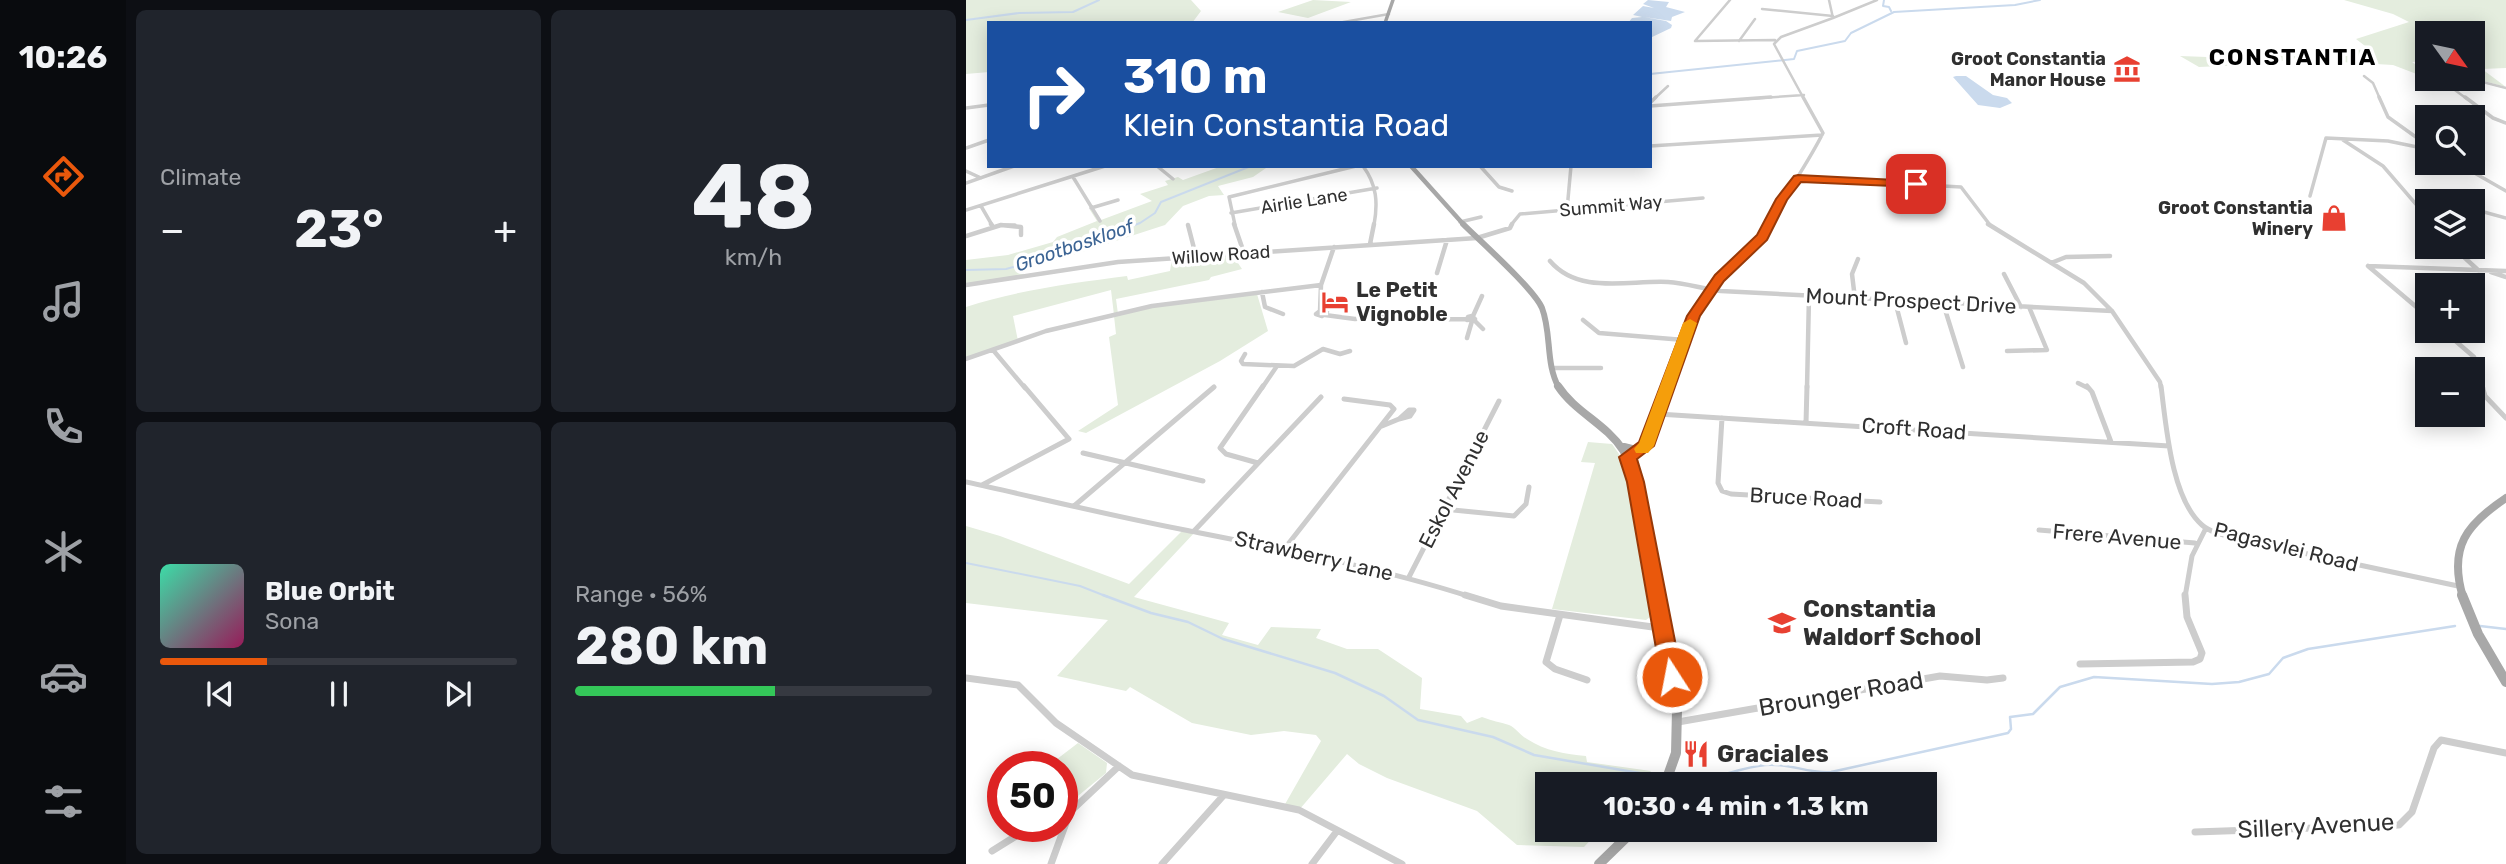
<!DOCTYPE html>
<meta charset="utf-8">
<style>
:root{--surface:#171b24;--page:#20242c;--text:#f1f3f6;--muted:#9ea1a6;--line:#363941;--accent:#ea580c}
body{margin:0;font-family:Rubik,sans-serif;background:var(--page);color:var(--text);height:100vh;display:flex;flex-direction:column;font-size:26px;white-space:nowrap}
*{box-sizing:border-box;margin:0}
p{font-size:23px;color:var(--muted)}
.icon{flex:none;width:38px;height:38px;fill:none;stroke:currentColor;stroke-width:2;stroke-linecap:round;stroke-linejoin:round}
.map{position:relative;flex:1;overflow:hidden}
.panel{display:flex;flex-direction:column;gap:10px;padding:10px;background:#0d0f14;width:840px}
.panel>*{flex:none}
.guide{position:absolute;left:21px;top:21px;width:665px;height:147px;border-radius:0px;box-shadow:0 4px 18px #0003;background:#1a4fa0;color:#fff;overflow:hidden}
.needle{width:46px;rotate:123deg}
.controls{position:absolute;left:1449px;top:21px;display:grid;gap:14px}
.controls a{display:grid;place-items:center;width:70px;height:70px;border-radius:0px;background:var(--surface);box-shadow:0 4px 18px #0003;font-size:35px}
.speed{position:absolute;left:21px;top:751px;display:flex;gap:14px;font-size:35px;font-weight:700;text-align:center}
.speed>*{display:grid;place-content:center;width:91px;height:91px;border-radius:50%;background:var(--surface);box-shadow:0 4px 18px #0003;line-height:1}
.speed .limit{border:10px solid #d22;background:#fff;color:#111}
.pin{position:absolute;display:grid;place-items:center;width:60px;height:60px;color:#fff;margin:-30px;border-radius:14px;box-shadow:0 4px 10px #0006}
.me{position:absolute;width:77px;margin:-38px;rotate:349deg;stroke-linejoin:round;filter:drop-shadow(0 0 5px #0008)}
.turn{display:flex;align-items:center;gap:24px;height:147px;padding:0 21px;font-size:32px}
.turn .icon{width:91px;height:91px;stroke-width:2.5}
.turn b{display:block;font-size:49px;line-height:60px}
.big{font-size:52px;font-weight:700;line-height:1.1}
.panel .widget{flex:1;display:flex;flex-direction:column;justify-content:center;gap:10px;min-width:0;padding:0 24px;border-radius:10px;background:var(--page)}
.panel .dial{align-items:center;gap:0}
.dial b{font-size:91px;line-height:1}
.song{display:flex;align-items:center;gap:21px}
.cover{width:84px;height:84px;border-radius:10px;background:linear-gradient(135deg,hsl(160 70% 55%),hsl(330 70% 35%))}
.played{height:7px;border-radius:4px;background:linear-gradient(90deg,var(--accent) 30%,var(--line) 30%)}
.keys{display:flex;justify-content:space-around;direction:ltr}
.heat{display:flex;justify-content:space-between;align-items:center;font-size:38px;direction:ltr}
.charge{height:10px;border-radius:5px;background:linear-gradient(90deg,#34c759 56%,var(--line) 0)}
.panel .tiles{flex:1;display:grid;gap:10px;grid-template-columns:repeat(2,1fr)}
.trip{position:absolute;left:569px;top:772px;width:402px;height:70px;border-radius:0px;background:var(--surface);box-shadow:0 4px 18px #0003;font-weight:700;line-height:70px;text-align:center}
main{display:flex;flex:1;min-height:0}
.tabs{display:flex;flex-direction:column;width:126px;justify-content:space-around;align-items:center;background:#090b0e;color:var(--muted)}
.tabs .icon{width:49px;height:49px}
.tabs .selected{color:var(--accent)}
.tabs b{font-size:32px;color:var(--text)}
.map>svg:first-child{display:block}
.green{fill:#e4edde}
.water{fill:#cadaed}
.lines{fill:none;stroke-linecap:round;stroke-linejoin:round}
.stream-far1{stroke:#cadaed;stroke-width:2}
.stream{stroke:#cadaed;stroke-width:2.5}
.minor-far4{stroke:#cdcdcd;stroke-width:2.5}
.minor-far3{stroke:#cdcdcd;stroke-width:3.5}
.minor-far2{stroke:#cdcdcd;stroke-width:4.5}
.minor-far1{stroke:#cdcdcd;stroke-width:5}
.minor{stroke:#cdcdcd;stroke-width:7}
.major-far4{stroke:#a8a8a8;stroke-width:3.5}
.major-far3{stroke:#a8a8a8;stroke-width:4.5}
.major-far2{stroke:#a8a8a8;stroke-width:6}
.major-far1{stroke:#a8a8a8;stroke-width:8}
.major{stroke:#a8a8a8;stroke-width:10}
.route{fill:#ea580c;stroke:#983908;stroke-width:2}
.slow{fill:#f59e0b}
.labels{text-anchor:middle;stroke-width:7;stroke-linejoin:round;paint-order:stroke}
.far-poi-label{font-size:18px;font-weight:bold;fill:#303030;stroke:#fff;text-anchor:end}
.far-street-label{font-size:18px;fill:#303030;stroke:#fff}
.far-water-label{font-size:19px;font-style:italic;fill:#3c6494;stroke:#fff}
.poi-label{font-size:21px;font-weight:bold;fill:#303030;stroke:#fff;text-anchor:start}
.street-label{font-size:21px;fill:#303030;stroke:#fff}
.far-district-label{font-size:23px;font-weight:bold;letter-spacing:2px;fill:#000;stroke:#fff}
.near-poi-label{font-size:24px;font-weight:bold;fill:#303030;stroke:#fff;text-anchor:start}
.near-street-label{font-size:24px;fill:#303030;stroke:#fff}
</style>
<main>
<nav class="tabs">
<b>10:26</b>
<svg class="icon selected" aria-label="directions" viewBox="0 0 24 24"><path d="M12 3l9 9-9 9-9-9zM9 14v-3h6M13 9l2 2-2 2"/></svg>
<svg class="icon" aria-label="music" viewBox="0 0 24 24"><path d="M9 18V5l10-2v13"/><circle cx="6" cy="18" r="3"/><circle cx="16" cy="16" r="3"/></svg>
<svg class="icon" aria-label="phone" viewBox="0 0 24 24"><path d="M5 4h4l2 5-3 2q2 4 5 5l2-3 5 2v4C11 20 4 13 5 4z"/></svg>
<svg class="icon" aria-label="climate" viewBox="0 0 24 24"><path d="M12 3v18M4 7l16 10M4 17L20 7"/></svg>
<svg class="icon" aria-label="car" viewBox="0 0 24 24"><path d="M5 17H2v-5l4-1 3-4h7l3 4 3 1v5h-3M9 17h6M6 11h13"/><circle cx="7" cy="17" r="2"/><circle cx="17" cy="17" r="2"/></svg>
<svg class="icon" aria-label="filters" viewBox="0 0 24 24"><path d="M4 7h16M4 17h16"/><circle cx="9" cy="7" r="2"/><circle cx="15" cy="17" r="2"/></svg>
</nav>
<section class="panel">
<div class="tiles">
<div class="widget"><p>Climate</p>
<div class="heat"><a>−</a><b class="big">23°</b><a>+</a></div>
</div>
<div class="widget dial"><b>48</b><p>km/h</p></div>
<div class="widget">
<div class="song"><i class="cover"></i><div><b>Blue Orbit</b><p>Sona</p></div></div>
<div class="played"></div>
<div class="keys"><svg class="icon" aria-label="previous" viewBox="0 0 24 24"><path d="M18 5L8 12l10 7zM5 5v14"/></svg><svg class="icon" aria-label="pause" viewBox="0 0 24 24"><path d="M8 5v14M16 5v14"/></svg><svg class="icon" aria-label="next" viewBox="0 0 24 24"><path d="M6 5l10 7-10 7zM19 5v14"/></svg></div>
</div>
<div class="widget"><p>Range · 56%</p><b class="big">280 km</b><div class="charge"></div></div>
</div>
</section>
<div class="map">
<svg width="1540" height="864" viewBox="0 0 1540 864">
<rect width="100%" height="100%" fill="#fff"/>
<!-- green -->
<path class="green" d="M0,0H225L235,11L226,23H23V72L0,74Z
M347,0L385,2L342,18L312,12Z
M1378,0H1540V68L1516,69L1540,87L1507,78V33H1461V61L1446,62L1461,72V78L1427,65L1375,62L1378,51L1403,49L1390,39L1443,22L1427,14Z
M1295,51L1324,54L1332,58L1300,64L1233,67L1214,56L1268,58Z
M256,166H303L287,177L252,186L258,195L243,196L217,206L199,225L57,271L58,276L0,285V260L42,255L87,242L91,237L131,221L124,210L128,209L135,220L186,201L174,194L202,185L199,181L212,177L217,180Z
M266,254L276,269L245,277L243,280L150,299L152,314L148,315L145,290L47,316L52,341L0,359V307C52,290 107,283 161,276L162,280L204,271L206,258Z
M291,294L302,331L254,361L120,433L112,431L152,405L143,337L150,334L148,316L196,305Z
M622,442L646,444L653,454L659,472L684,617L680,620L586,609L629,463L615,462Z
M0,526L34,536L163,584L217,530L230,531L168,597L263,623L256,635L292,645L305,627L355,629L350,638L381,649H412L456,678L454,709L495,716L501,723L516,717C526,721 534,722 543,725C549,727 555,736 561,739C579,751 600,754 620,756L621,762L685,771L674,784H581V830H634L618,847L551,845L511,811L421,778L393,764L381,754L333,810L318,806L355,741L350,735L318,731L285,735L226,723L164,687L160,691L91,676L142,620L0,603Z
M112,743L141,763L140,773L96,809V766H82Z"/>
<!-- water -->
<path class="water" d="M682,0L703,2L700,7L719,12L706,17L705,21L678,17L700,21L706,25L705,28L684,38V23H662L666,18L676,17L667,15L677,6L688,8L677,4Z
M990,76H1000L1027,95L1041,98L1046,103L1034,108L1012,105L987,77Z"/>
<g class="lines">
<!-- stream-far1 -->
<path class="stream-far1" d="M918,0L917,6L923,7L925,11
M0,20L53,13L107,12L133,0
M684,74L828,59L831,51L879,41L885,33L928,12L1049,5L1074,0
M0,270L40,269L87,256L174,223L189,213L195,202L285,166
M0,563L114,586L142,597"/>
<!-- stream -->
<path class="stream" d="M137,595L185,613L222,622L257,639L369,673L418,696L452,720L527,737L568,755L685,775
M1514,626L1540,629
M713,781C744,783 769,768 799,765C822,762 842,774 865,772L1042,733L1045,729L1044,717L1067,714L1094,687L1128,677L1246,684L1273,682L1303,674L1317,658L1342,649L1489,626"/>
<!-- minor-far4 -->
<path class="minor-far4" d="M764,0L729,41L809,40
M796,9L867,16
M867,18L911,0
M372,23L423,14
M773,41L789,19
M1461,64H1457L1461,70
M1398,76L1407,83L1414,99
M1474,79L1501,99
M1505,79L1540,88
M688,99L702,86
M781,99L838,95
M838,99L808,44L815,37L867,18L863,0"/>
<!-- minor-far3 -->
<path class="minor-far3" d="M1413,97L1422,117L1461,145
M1499,97L1527,118L1540,123
M684,103L690,97
M684,106L805,97
M0,108L23,105
M1377,140L1417,166L1461,217
M684,146L856,135
M0,148L23,140
M1491,163L1540,191
M191,166L207,179
M397,166C411,185 412,203 408,225
M514,166L533,187L546,191
M0,171L15,178
M107,177L134,221
M832,178L995,187L1024,225
M0,183L48,166
M935,183L947,191H962L965,185
M1344,196L1360,138L1422,141L1461,149
M15,206L26,225
M125,208L152,200
M1507,209L1540,218
M0,210L139,166
M601,210L605,166
M265,213L411,188
M494,222L515,217
M35,225H49
M269,225L263,197L390,166
M545,225L554,214L737,198
M803,225C820,193 841,165 857,133L837,97"/>
<!-- minor-far2 -->
<path class="minor-far2" d="M25,224L27,227
M268,224L278,253
M1022,224L1118,283L1146,311L1194,382L1195,388
M222,225L230,256
M0,236L35,225L55,227V235
M404,244L408,224
M1487,247L1512,270
M584,261C613,295 662,280 702,282C720,283 737,289 755,291L1146,311
M1085,263L1100,257L1144,256
M1402,266L1540,271
M1402,266L1461,316
M1525,272L1540,277
M471,273L481,240
M1038,274L1055,307
M0,285L152,262L511,238L544,228L546,224
M296,292L299,307L317,314
M889,299L886,274L892,259
M929,301L940,343
M977,303L997,367
M354,311L361,312L356,316L350,314Z
M354,311L355,285L368,247
M359,315L389,319L420,316L438,320L501,319
M506,316L509,319L501,320L502,317Z
M507,316L516,296
M508,320L517,329
M617,320L633,333L718,340
M1478,331L1508,357L1517,388
M501,338L506,321
M27,350L59,388
M1041,351L1081,350L1063,307
M279,354L275,361L277,364L328,366L357,349L374,354L384,351
M0,359L80,331L186,306L355,285
M585,368H635
M1112,383L1122,388
M296,388L311,366
M700,388C713,350 728,312 753,280C768,260 793,247 804,224
M841,388L843,296"/>
<!-- minor-far1 -->
<path class="minor-far1" d="M1121,386L1126,392L1145,442
M1195,386C1200,424 1205,498 1236,525C1246,534 1263,536 1276,540L1492,586
M1516,386L1519,396L1540,418
M443,410H448L444,416L433,419Z
M692,414L1203,446
M756,418L752,483L756,491L765,494L914,502
M840,423L841,386
M416,426L433,419
M117,453L237,481
M664,462L679,449L700,386
M292,463L260,454L254,448L297,386
M0,482C73,498 146,516 219,530C316,549 411,567 505,597
M16,485L103,439L58,386
M108,506L248,387
M477,509L548,516L560,504L563,487
M1073,530L1229,543
M228,531L355,397
M319,548L428,409L424,405L378,399
M443,577L533,401
M1219,597L1226,556L1240,528"/>
<!-- minor -->
<path class="minor" d="M499,595L535,606L694,628
M594,615L580,662L589,669L621,680
M1114,664L1227,662L1234,659L1236,653L1221,617L1219,595
M0,678L52,685L90,723L166,775L333,810L436,864
M712,722L974,676L1021,680L1037,678
M1229,832L1433,825L1446,812L1468,748L1475,740L1540,753
M26,851L66,826
M85,864L104,812L153,766
M196,864L257,796
M346,864L371,831"/>
<!-- major-far4 -->
<path class="major-far4" d="M419,23L427,0"/>
<!-- major-far3 -->
<path class="major-far3" d="M445,166L498,225"/>
<!-- major-far2 -->
<path class="major-far2" d="M497,224C514,241 568,289 576,308C586,334 579,363 593,388"/>
<!-- major-far1 -->
<path class="major-far1" d="M592,386C609,412 640,424 657,450C673,474 683,563 689,597
M658,447L670,450L680,446
M1497,597C1482,547 1501,524 1540,498"/>
<!-- major -->
<path class="major" d="M689,595L711,710L710,753L699,784
M1496,595L1512,634L1540,682
M633,864L668,830"/>
</g>
<!-- route -->
<path class="route" d="M832,175L950,181L955,184L950,187L835,182L821,200L801,240L758,281L734,316L688,446L671,459L678,482L716,677L713,684L706,686L699,684L695,677L661,482L653,457L673,442L721,316L749,275L791,235L810,199L828,176Z"/>
<!-- slow -->
<path class="slow" d="M724,319L731,323L688,446L682,453H670L668,449L673,443L717,323Z"/>
<!-- icons -->
<defs>
<symbol id="museum-bare" viewBox="-9 -9 18 18"><path d="M0-6L6-3V-2H-6V-3ZM-5-1h2V3h-2ZM-1-1h2V3h-2ZM3-1h2V3H3ZM-6 4H6V6H-6Z" fill="#e84031" stroke="#fff" stroke-width="2.5" paint-order="stroke"/></symbol>
<symbol id="shop-bare" viewBox="-9 -9 18 18"><path d="M-5-2.5h2.3a2.7 3.5 0 0 1 5.4 0H5L5.5 6h-11ZM-1.5-2.5h3a1.5 2.3 0 0 0-3 0Z" fill="#e84031" stroke="#fff" stroke-width="2.5" paint-order="stroke"/></symbol>
<symbol id="hotel-bare" viewBox="-9 -9 18 18"><path d="M-6-4.5h1.5V1H6V5H4.5V3h-9V5H-6ZM-4 0a1.8 1.8 0 1 1 3.6 0ZM.5 0V-2.5h3Q6-2.5 6 0Z" fill="#e84031" stroke="#fff" stroke-width="2.5" paint-order="stroke"/></symbol>
<symbol id="school-bare" viewBox="-9 -9 18 18"><path d="M0-5L7-2L0 1L-7-2ZM-4 1L0 2.5L4 1V4Q0 6-4 4Z" fill="#e84031" stroke="#fff" stroke-width="2.5" paint-order="stroke"/></symbol>
<symbol id="restaurant-bare" viewBox="-9 -9 18 18"><path d="M-5-6h1v4h1v-4h1v4h1v-4h1v5L-1.5 .5V6h-2V.5L-5-1ZM5-6V6H3V1.5H1.5Q1.5-4 5-6Z" fill="#e84031" stroke="#fff" stroke-width="2.5" paint-order="stroke"/></symbol>
</defs>
<g fill-rule="evenodd">
<use href="#museum-bare" x="1142" y="50" width="38" height="38"/>
<use href="#shop-bare" x="1349" y="199" width="38" height="38"/>
<use href="#hotel-bare" x="350" y="283" width="38" height="38"/>
<use href="#school-bare" x="797" y="604" width="38" height="38"/>
<use href="#restaurant-bare" x="711" y="735" width="38" height="38"/>
</g>
<g class="labels">
<!-- far-poi labels -->
<g class="far-poi-label">
<text x="1140" y="65">Groot Constantia<tspan x="1140" dy="21">Manor House</tspan></text>
<text x="1347" y="214">Groot Constantia<tspan x="1347" dy="21">Winery</tspan></text>
</g>
<!-- far-street labels -->
<g class="far-street-label">
<text transform="translate(338 201) rotate(-9)" y="6">Airlie Lane</text>
<text transform="translate(645 206) rotate(-5)" y="6">Summit Way</text>
<text transform="translate(255 255) rotate(-4)" y="6">Willow Road</text>
</g>
<!-- far-water labels -->
<g class="far-water-label">
<text transform="translate(108 245) rotate(-19)" y="7">Grootboskloof</text>
</g>
<!-- poi labels -->
<g class="poi-label">
<text x="390" y="297">Le Petit<tspan x="390" dy="24">Vignoble</tspan></text>
</g>
<!-- street labels -->
<g class="street-label">
<text transform="translate(945 301) rotate(3)" y="7">Mount Prospect Drive</text>
<text transform="translate(948 429) rotate(4)" y="7">Croft Road</text>
<text transform="translate(488 489) rotate(-63)" y="7">Eskol Avenue</text>
<text transform="translate(840 498) rotate(3)" y="7">Bruce Road</text>
<text transform="translate(1151 537) rotate(5)" y="7">Frere Avenue</text>
<text transform="translate(1320 547) rotate(14)" y="7">Pagasvlei Road</text>
<text transform="translate(348 556) rotate(13)" y="7">Strawberry Lane</text>
</g>
<!-- far-district labels -->
<g class="far-district-label">
<text x="1327" y="65">CONSTANTIA</text>
</g>
<!-- near-poi labels -->
<g class="near-poi-label">
<text x="837" y="617">Constantia<tspan x="837" dy="28">Waldorf School</tspan></text>
<text x="751" y="762">Graciales</text>
</g>
<!-- near-street labels -->
<g class="near-street-label">
<text transform="translate(875 694) rotate(-10)" y="8">Brounger Road</text>
<text transform="translate(1350 826) rotate(-3)" y="8">Sillery Avenue</text>
</g>
</g>
</svg>
<div class="controls">
<a><svg class="needle" viewBox="-14 -14 28 28"><path d="M0-13l5 13h-10z" fill="#e53935"/><path d="M0 13l5-13h-10z" fill="#9ea1a6"/></svg></a>
<a><svg class="icon" aria-label="search" viewBox="0 0 24 24"><circle cx="10" cy="10" r="6"/><path d="M15 15l6 6"/></svg></a>
<a><svg class="icon" aria-label="layers" viewBox="0 0 24 24"><path d="M12 4l9 5-9 5-9-5zM3 14l9 5 9-5"/></svg></a>
<a>+</a>
<a>−</a>
</div>
<div class="speed"><div class="limit">50</div></div>
<div class="pin" style="left:950px;top:184px;background:#d93025"><svg class="icon" aria-label="arrive" viewBox="0 0 24 24"><path d="M6 21V4h12l-3 4 3 4H6"/></svg></div>
<svg class="me" style="left:706px;top:677px" viewBox="-20 -20 40 40"><circle r="17" fill="#ea580c" stroke="#fff" stroke-width="3"/><path d="M0-11L8 9 0 5-8 9z" fill="#fff"/></svg>
<div class="trip">10:30 · 4 min · 1.3 km</div>
<div class="guide">
<div class="turn"><svg class="icon" aria-label="right" viewBox="0 0 24 24"><path d="M7 20v-9h11M14 6l5 5-5 5"/></svg><div><b>310 m</b>Klein Constantia Road</div></div>
</div>
</div>
</main>
